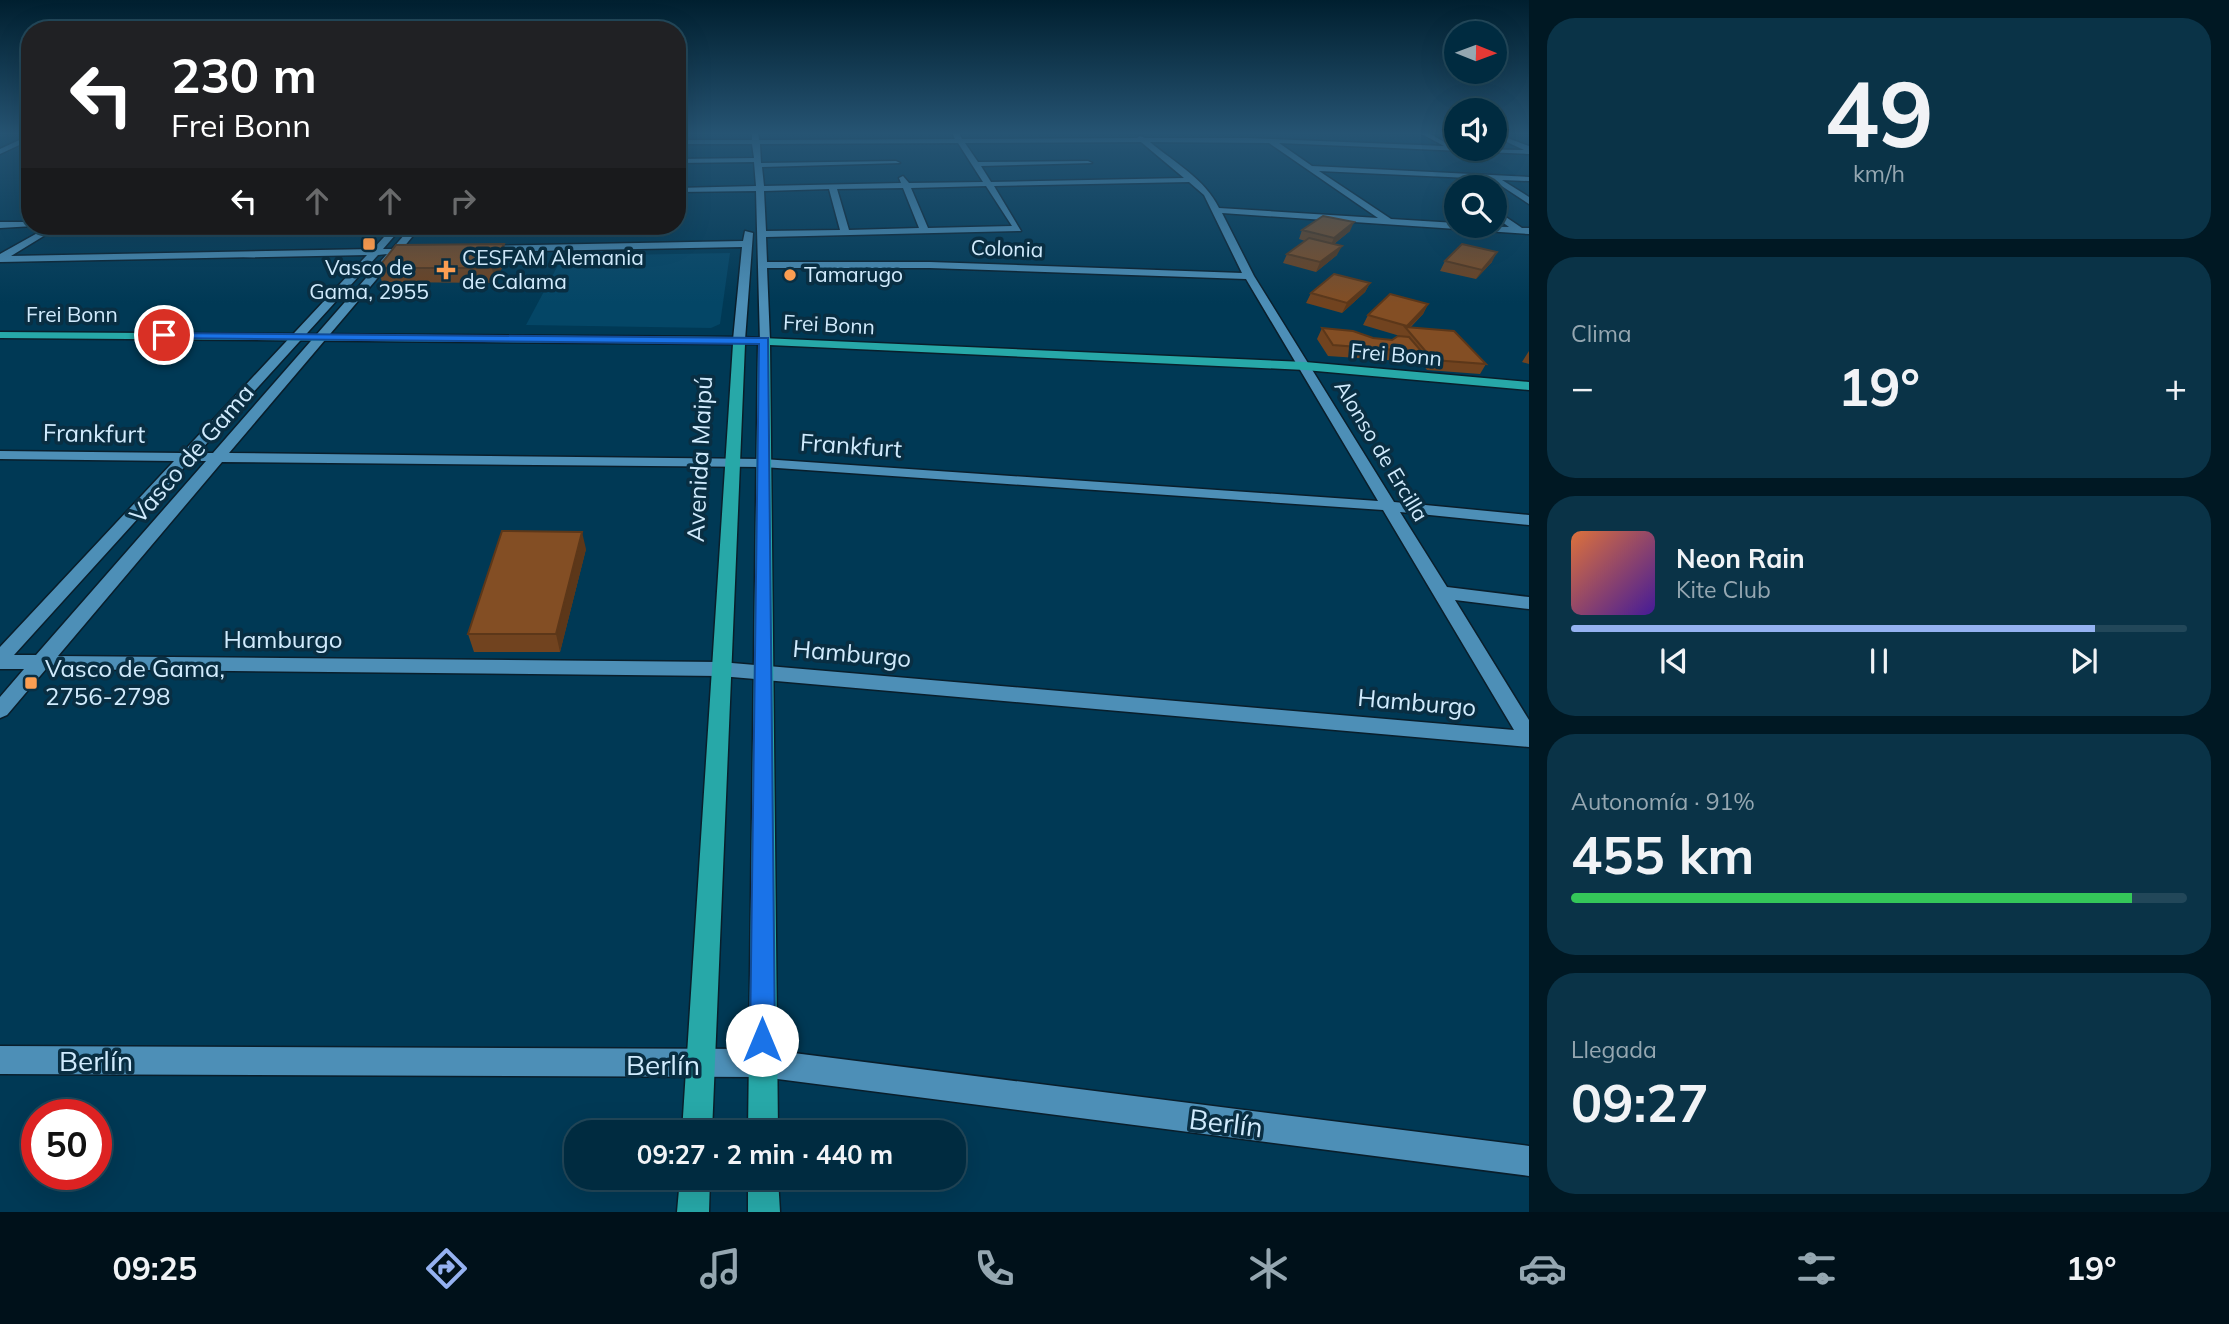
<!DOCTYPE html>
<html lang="es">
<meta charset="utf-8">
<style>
:root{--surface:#002b40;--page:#0a3347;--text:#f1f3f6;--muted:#95a7b1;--line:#224759;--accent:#95b2f1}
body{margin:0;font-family:Mulish,sans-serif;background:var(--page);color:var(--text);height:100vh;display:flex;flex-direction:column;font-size:26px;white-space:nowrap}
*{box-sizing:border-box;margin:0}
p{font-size:23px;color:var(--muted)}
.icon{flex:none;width:38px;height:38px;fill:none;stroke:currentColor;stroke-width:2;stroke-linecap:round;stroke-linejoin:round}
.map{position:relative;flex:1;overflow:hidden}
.sheet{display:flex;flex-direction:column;gap:18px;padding:18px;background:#001823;width:700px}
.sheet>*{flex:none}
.banner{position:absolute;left:21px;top:21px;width:665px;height:214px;border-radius:28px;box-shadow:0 7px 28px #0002,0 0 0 2px var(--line);background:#202124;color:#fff;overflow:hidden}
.needle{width:46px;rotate:91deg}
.buttons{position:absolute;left:1444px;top:21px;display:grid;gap:14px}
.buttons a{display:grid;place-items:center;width:63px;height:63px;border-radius:50%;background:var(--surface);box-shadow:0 7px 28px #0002,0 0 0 2px var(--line);font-size:35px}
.speed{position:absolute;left:21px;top:1099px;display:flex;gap:14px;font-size:35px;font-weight:700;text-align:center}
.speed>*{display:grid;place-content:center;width:91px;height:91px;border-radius:50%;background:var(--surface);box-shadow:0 7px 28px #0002,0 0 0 2px var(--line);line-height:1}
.speed .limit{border:10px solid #d22;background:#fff;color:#111}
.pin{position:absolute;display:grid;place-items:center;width:60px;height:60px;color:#fff;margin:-30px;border:4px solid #fff;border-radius:50%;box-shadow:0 2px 7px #0007}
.me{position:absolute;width:77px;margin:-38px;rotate:0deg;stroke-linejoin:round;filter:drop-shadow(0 0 5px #0008)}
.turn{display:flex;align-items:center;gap:24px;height:147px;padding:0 35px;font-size:32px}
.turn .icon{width:91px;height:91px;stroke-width:2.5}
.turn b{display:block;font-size:49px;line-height:60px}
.lanes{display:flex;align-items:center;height:66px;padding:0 35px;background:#0003;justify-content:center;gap:35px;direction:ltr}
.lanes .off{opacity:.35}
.big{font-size:52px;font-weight:700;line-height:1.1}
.sheet .widget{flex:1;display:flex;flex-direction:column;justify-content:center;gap:10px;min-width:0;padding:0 24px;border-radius:28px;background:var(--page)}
.sheet .dial{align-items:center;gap:0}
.dial b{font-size:91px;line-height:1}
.song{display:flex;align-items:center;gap:21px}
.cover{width:84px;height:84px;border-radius:10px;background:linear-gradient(135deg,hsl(20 70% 55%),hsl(260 70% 35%))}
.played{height:7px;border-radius:4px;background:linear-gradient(90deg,var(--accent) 85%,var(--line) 85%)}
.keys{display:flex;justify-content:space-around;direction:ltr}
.heat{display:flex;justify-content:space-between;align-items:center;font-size:38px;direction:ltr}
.charge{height:10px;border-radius:5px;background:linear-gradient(90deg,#34c759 91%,var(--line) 0)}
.trip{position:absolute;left:564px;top:1120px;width:402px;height:70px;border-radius:28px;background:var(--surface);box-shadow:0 7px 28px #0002,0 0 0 2px var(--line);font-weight:700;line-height:70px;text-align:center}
.tab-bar{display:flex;height:112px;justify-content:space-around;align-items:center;background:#00111a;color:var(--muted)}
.tab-bar .icon{width:49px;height:49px}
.tab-bar .selected{color:var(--accent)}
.tab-bar b{font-size:32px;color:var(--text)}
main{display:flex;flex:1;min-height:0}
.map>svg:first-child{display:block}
.built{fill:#044666}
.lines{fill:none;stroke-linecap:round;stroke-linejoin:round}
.minor-casing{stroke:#091e2b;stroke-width:3}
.major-casing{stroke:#091e2b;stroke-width:3}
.minor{fill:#4d8fb7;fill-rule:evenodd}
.major{fill:#27a8a8;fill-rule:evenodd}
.wall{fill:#71431f}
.shaded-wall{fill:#5c3719}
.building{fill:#834e24;stroke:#5c3719;stroke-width:2}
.route{fill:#1a73e8;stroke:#114b97;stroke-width:2}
.poi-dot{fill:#fc9e52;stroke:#092e42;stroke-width:2.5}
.labels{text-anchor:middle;stroke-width:7;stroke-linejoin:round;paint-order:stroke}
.far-street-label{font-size:21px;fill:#d1ebfd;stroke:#092e42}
.far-poi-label{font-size:21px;fill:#d1ebfd;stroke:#092e42;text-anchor:start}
.street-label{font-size:24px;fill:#d1ebfd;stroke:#092e42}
.poi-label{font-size:24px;fill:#d1ebfd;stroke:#092e42;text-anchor:start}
.near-street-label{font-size:28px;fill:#d1ebfd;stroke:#092e42}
</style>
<main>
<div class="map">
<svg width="1529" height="1212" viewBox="0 0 1529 1212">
<rect width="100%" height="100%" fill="#003955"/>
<!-- built -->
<path class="built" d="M730,253L720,324L711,328L526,325L563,256Z"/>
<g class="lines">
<defs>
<path id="minor" d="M752,133H758L759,140L955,139L952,133H959L962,139L1137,138L1140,136L1145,138H1248L1444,146L1420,133H1429L1456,149L1524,150L1494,136V133L1529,146V154L1279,143L1312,166L1529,177V181L1502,180L1529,197V204L1491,179L1319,171L1391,219L1456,223V226L1509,227L1494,216V209L1522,228H1529V234L1222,213L1254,276L1394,502L1529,515V525L1400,512L1447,587L1529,597V609L1455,600L1529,720V747L720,676L46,669L7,715L0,718V697L24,669H0V647L174,461L0,459V451L182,453L367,255L0,262V254L50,226H60L11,256L373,249L394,226H403L383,249H392L412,226H421L403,248L416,249V253L398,254L229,453L763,459L1378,501L1246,279L930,268H767L770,341L760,343L756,191L677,192V188L756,186L754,162L677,163V159L754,158L752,144H677V140H752ZM1141,142L1184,178L991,182L981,166L1092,163L1088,161L978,162L965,143ZM1150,142L1269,143L1378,218L1219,208C1205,179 1175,163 1150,142ZM958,143L983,182L909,183L903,176L899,178L901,183L764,186L762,167L900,163L896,161L761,163L760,144ZM1189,182L1204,195L1242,273L930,262H767L766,237L1021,231L994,186ZM986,186L1012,226L928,228L911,188ZM903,188L919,228L849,230L837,189ZM829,189L840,230L766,231L764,191ZM387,254L213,453H198L378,255ZM190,461H206L36,655H14ZM222,462L763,467L1383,510L1514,730L720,662L58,656Z
M30,135V140L0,154V149Z
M0,222H30V226H34L0,228Z
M745,231L753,233L745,340L739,343L733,340L742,247L483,252L478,249L483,246L743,241Z
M0,1046L762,1049L1529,1146V1176L762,1077L0,1074Z"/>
<path id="major" d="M0,332L739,337L1305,362L1529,382V390L1305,370L770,345L778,1132H748L758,344H745L712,1132H682L733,344L0,338Z
M680,1178H710L709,1212H677Z
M748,1178H778L780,1212H748Z"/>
</defs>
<!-- minor casing -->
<use href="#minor" class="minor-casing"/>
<!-- major casing -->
<use href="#major" class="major-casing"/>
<!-- minor -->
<use href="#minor" class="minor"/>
<!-- major -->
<use href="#major" class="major"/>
</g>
<!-- wall -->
<path class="wall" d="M1302,230L1350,231L1334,244L1337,255L1316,272L1283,263L1287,254L1305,241L1299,239Z
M507,257L495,283L382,282L378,268Z
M1445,261L1492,262L1476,279L1440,271Z
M1370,283L1365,292L1342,313L1306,303L1311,293Z
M1428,304L1423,314L1410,328L1486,364L1480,374L1427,370L1418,359L1416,362L1328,356L1317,339L1322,328L1373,338L1392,340L1400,336L1363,325L1368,315Z
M1529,351V364L1522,362Z
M586,549L560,652H474L468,634Z"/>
<!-- shaded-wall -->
<path class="shaded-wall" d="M1354,222L1350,231L1330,247L1334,238Z
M504,244L507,257L495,283L492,268Z
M1342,246L1337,255L1316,272L1320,262Z
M1497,252L1492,262L1476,279L1482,270Z
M1370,283L1365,292L1342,313L1347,303Z
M1428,304L1423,314L1407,330L1406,328L1407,326Z
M582,532L586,549L560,652L556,634Z"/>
<!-- building -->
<path class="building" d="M1323,216L1354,222L1334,238L1302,230Z
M1309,238L1342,246L1320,262L1287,254Z
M504,244L492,268H378L396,245Z
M1462,244L1497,252L1482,270L1445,261Z
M1334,274L1370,283L1347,303L1311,293Z
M1390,294L1428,304L1407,326L1368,315Z
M1405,327L1454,331L1486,364L1433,360Z
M1322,328L1353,331L1373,338L1392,340L1398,336L1409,337L1422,352L1333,345Z
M502,531L582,532L556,634H468Z"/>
<!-- sky -->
<linearGradient id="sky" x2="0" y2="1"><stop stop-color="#001f2f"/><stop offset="0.44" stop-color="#265473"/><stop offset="1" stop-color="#265473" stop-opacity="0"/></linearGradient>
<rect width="1529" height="303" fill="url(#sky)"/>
<!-- route -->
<path class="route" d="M160,333L768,338L775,1040L771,1049L762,1052L753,1049L750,1040L759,344L164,338L160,337Z"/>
<!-- markers -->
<g class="poi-dot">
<rect x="362" y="237" width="14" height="14" rx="3.5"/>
<path d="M442.5 259.5h7v7h7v7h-7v7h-7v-7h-7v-7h7z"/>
<circle cx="790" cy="275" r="7"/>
<rect x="24" y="676" width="14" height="14" rx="3.5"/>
</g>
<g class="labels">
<!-- far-street labels -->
<g class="far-street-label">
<text transform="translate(1007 249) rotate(2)" y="7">Colonia</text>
<text x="72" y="322">Frei Bonn</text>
<text transform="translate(829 325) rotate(3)" y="7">Frei Bonn</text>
<text transform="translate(1396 355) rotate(5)" y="7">Frei Bonn</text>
<text transform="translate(1381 451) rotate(59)" y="7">Alonso de Ercilla</text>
</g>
<!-- far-poi labels -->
<g class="far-poi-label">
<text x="462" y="265">CESFAM Alemania<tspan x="462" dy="24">de Calama</tspan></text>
<text x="369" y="275" text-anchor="middle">Vasco de<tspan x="369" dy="24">Gama, 2955</tspan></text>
<text x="804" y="282">Tamarugo</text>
</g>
<!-- street labels -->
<g class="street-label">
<text transform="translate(94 434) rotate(1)" y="8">Frankfurt</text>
<text transform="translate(851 446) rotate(4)" y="8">Frankfurt</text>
<text transform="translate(192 454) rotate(-49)" y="8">Vasco de Gama</text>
<text transform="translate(700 459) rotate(-87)" y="8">Avenida Maipú</text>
<text x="283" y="648">Hamburgo</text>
<text transform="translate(852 654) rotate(5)" y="8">Hamburgo</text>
<text transform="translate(1417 703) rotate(5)" y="8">Hamburgo</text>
</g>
<!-- poi labels -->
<g class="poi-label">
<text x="45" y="677">Vasco de Gama,<tspan x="45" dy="28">2756-2798</tspan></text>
</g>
<!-- near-street labels -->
<g class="near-street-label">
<text x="96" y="1071">Berlín</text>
<text x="663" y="1075">Berlín</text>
<text transform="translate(1226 1123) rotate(7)" y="10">Berlín</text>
</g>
</g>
</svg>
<div class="buttons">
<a><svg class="needle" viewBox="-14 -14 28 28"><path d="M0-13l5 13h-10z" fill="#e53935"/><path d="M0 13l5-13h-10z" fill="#95a7b1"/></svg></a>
<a><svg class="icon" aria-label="sound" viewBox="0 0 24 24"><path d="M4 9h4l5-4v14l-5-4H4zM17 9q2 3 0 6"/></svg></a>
<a><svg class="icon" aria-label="search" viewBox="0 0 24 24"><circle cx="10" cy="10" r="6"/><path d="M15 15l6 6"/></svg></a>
</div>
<div class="speed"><div class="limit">50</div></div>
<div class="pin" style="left:164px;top:335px;background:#d93025"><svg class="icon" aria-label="arrive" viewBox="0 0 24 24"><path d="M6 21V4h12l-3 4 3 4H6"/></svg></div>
<svg class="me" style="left:762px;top:1040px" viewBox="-20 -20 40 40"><circle r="19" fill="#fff"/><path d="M0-13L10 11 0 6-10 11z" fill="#1a73e8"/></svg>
<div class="trip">09:27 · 2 min · 440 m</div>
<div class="banner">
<div class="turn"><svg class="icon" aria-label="left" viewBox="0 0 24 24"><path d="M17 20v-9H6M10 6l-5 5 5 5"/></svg><div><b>230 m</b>Frei Bonn</div></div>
<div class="lanes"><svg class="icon" aria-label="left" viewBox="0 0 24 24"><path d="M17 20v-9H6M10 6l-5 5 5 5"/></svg><svg class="icon off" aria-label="ahead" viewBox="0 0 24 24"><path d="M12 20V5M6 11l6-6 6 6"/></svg><svg class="icon off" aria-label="ahead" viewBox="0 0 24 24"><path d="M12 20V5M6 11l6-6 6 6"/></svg><svg class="icon off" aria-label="right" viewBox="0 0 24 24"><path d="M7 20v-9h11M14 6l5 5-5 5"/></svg></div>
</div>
</div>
<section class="sheet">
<div class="widget dial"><b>49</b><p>km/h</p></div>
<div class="widget"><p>Clima</p>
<div class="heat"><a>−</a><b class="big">19°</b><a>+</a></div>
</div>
<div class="widget">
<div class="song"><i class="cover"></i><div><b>Neon Rain</b><p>Kite Club</p></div></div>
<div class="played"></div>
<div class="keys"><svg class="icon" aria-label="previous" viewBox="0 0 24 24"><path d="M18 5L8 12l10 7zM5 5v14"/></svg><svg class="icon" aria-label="pause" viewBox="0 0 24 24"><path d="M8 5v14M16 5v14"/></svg><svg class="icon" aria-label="next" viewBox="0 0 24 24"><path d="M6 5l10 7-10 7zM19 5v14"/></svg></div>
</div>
<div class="widget"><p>Autonomía · 91%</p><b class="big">455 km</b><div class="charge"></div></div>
<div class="widget"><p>Llegada</p><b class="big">09:27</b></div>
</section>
</main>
<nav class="tab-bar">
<b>09:25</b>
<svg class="icon selected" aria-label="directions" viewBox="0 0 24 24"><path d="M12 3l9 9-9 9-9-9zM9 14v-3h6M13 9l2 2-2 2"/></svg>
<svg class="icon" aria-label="music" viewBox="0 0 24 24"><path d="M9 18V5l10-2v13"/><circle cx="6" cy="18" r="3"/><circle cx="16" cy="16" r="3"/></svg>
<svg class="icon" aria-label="phone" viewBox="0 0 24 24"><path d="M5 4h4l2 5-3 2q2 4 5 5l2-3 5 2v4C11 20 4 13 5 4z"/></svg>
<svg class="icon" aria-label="climate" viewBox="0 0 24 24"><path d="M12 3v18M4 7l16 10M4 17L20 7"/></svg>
<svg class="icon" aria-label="car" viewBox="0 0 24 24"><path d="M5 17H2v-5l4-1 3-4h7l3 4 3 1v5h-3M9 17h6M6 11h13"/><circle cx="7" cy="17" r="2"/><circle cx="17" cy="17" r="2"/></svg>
<svg class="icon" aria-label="filters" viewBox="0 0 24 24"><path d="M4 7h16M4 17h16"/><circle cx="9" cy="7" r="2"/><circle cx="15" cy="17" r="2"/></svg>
<b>19°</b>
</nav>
